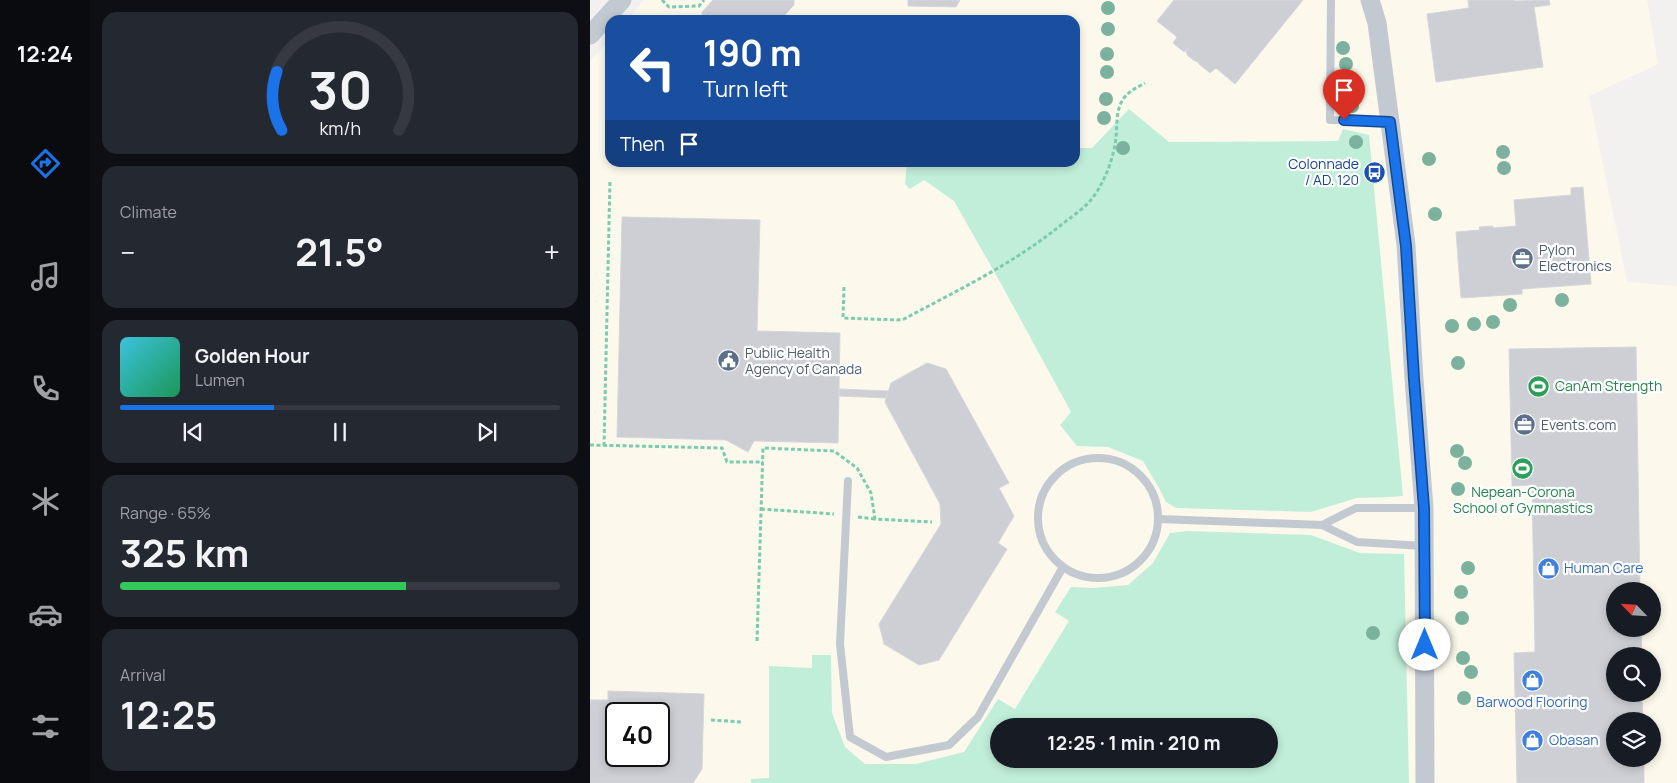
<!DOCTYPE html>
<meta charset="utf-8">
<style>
:root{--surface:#171b24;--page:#242831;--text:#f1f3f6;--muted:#9ea1a6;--line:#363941;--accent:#1a73e8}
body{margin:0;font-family:Manrope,sans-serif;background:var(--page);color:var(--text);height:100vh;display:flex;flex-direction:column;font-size:19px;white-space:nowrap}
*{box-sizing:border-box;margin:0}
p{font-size:16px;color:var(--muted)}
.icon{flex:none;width:28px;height:28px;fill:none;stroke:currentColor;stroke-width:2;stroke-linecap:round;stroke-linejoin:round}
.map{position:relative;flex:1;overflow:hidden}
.side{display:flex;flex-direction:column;gap:12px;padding:12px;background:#0d0f14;width:500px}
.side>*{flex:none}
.guide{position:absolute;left:15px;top:15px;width:475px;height:152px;border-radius:15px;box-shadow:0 2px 8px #0003;background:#1a4fa0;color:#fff;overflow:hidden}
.needle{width:32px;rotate:295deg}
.buttons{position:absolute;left:1016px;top:582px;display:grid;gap:10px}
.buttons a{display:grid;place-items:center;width:55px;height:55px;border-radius:50%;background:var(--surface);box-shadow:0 2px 8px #0003;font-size:25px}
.speed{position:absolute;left:15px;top:702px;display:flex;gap:10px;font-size:25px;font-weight:700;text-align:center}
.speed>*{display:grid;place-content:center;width:65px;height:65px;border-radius:50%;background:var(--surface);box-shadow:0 2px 8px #0003;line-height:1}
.speed .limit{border:2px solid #111;border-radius:8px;background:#fff;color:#111}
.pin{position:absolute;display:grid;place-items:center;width:42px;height:42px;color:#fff;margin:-51px -21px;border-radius:50% 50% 50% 0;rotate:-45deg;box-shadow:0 0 5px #0007}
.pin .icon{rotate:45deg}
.me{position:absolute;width:55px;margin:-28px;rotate:0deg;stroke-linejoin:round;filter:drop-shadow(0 0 4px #0008)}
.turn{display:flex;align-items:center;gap:18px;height:105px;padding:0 15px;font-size:22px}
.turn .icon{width:65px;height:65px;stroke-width:2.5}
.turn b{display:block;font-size:35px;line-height:42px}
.then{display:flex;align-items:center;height:48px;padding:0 15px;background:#0003;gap:10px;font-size:19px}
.big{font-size:38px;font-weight:700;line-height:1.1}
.side .tile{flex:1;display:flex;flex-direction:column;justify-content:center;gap:8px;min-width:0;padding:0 18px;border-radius:15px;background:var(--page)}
.side .dial{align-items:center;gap:0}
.dial svg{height:130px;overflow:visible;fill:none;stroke:var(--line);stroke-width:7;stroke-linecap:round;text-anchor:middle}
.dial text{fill:var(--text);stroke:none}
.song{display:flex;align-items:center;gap:15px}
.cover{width:60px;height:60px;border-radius:8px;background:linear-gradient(135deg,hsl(190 70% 55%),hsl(150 70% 35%))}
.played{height:5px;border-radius:2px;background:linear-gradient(90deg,var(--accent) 35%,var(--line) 35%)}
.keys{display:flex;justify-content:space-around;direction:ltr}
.heat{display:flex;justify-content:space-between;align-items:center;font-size:28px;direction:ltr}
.charge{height:8px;border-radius:4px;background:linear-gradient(90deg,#34c759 65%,var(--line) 0)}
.trip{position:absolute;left:400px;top:718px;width:288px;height:50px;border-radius:25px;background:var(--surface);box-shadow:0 2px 8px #0003;font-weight:700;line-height:50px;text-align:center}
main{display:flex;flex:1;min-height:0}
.dock{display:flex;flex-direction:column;width:90px;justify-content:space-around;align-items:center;background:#090b0e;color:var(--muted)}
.dock .icon{width:35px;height:35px}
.dock .on{color:var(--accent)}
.dock b{font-size:22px;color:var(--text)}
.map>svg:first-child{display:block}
.commercial{fill:#fcf9ec;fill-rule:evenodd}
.green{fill:#c1eed9;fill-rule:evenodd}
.building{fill:#cecfd5;stroke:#d5d6db;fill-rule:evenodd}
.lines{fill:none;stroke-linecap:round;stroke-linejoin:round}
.path{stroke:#7bcbaf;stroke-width:3;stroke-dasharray:4 2.5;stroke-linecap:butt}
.service{stroke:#c2c9d1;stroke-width:8}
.tertiary{stroke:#c2c9d1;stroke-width:19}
.tree{fill:#7cb19e}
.route-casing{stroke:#114b97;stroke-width:12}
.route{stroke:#1a73e8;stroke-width:9}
.labels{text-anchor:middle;stroke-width:4.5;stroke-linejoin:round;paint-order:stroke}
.transit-label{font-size:14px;fill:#164399;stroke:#fff;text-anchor:end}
.service-label{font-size:14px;fill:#4e5e75;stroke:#fff;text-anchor:start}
.leisure-label{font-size:14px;fill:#27864d;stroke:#fff;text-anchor:start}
.shop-label{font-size:14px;fill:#366cbe;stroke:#fff;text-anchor:start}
</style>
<main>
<nav class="dock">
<b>12:24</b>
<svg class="icon on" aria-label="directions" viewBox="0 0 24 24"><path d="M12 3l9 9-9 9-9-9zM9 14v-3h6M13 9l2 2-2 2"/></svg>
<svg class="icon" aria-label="music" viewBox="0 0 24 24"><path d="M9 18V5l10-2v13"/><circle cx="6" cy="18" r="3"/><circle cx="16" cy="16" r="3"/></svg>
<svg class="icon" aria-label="phone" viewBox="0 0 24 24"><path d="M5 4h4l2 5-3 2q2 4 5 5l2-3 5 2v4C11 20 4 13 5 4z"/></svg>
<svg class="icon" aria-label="climate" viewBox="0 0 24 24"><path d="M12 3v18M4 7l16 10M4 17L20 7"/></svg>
<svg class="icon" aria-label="car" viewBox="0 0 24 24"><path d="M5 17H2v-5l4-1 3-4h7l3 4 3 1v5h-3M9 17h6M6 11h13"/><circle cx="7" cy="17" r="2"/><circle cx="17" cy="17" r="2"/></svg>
<svg class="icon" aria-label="filters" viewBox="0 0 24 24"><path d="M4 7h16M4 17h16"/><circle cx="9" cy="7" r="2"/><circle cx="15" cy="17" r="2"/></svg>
</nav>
<section class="side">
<div class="tile dial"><svg viewBox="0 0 100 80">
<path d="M14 69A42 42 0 1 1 86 69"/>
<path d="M14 69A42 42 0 0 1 11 33" stroke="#1a73e8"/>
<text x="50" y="56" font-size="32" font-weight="700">30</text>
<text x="50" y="72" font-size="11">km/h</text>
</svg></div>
<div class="tile"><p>Climate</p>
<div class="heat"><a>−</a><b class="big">21.5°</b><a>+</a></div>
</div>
<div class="tile">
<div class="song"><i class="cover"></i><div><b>Golden Hour</b><p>Lumen</p></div></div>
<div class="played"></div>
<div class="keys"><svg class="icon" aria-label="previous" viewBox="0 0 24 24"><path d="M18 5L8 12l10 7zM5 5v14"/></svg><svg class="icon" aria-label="pause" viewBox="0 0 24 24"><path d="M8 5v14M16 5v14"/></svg><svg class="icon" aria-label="next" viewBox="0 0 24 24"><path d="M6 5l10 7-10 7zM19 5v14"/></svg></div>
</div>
<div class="tile"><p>Range · 65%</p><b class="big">325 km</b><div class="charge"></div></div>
<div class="tile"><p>Arrival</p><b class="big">12:25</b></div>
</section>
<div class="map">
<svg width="1087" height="783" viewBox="0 0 1087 783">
<rect width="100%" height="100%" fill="#f3f1f0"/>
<!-- commercial -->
<path class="commercial" d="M54,0H1057L1068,64L999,96L1037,282L1087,286V783H0V62L20,39V162H485V20H37ZM1025,591H1062V629H1025ZM1025,656H1062V694H1025ZM26,714H69V756H26ZM1025,721H1062V759H1025ZM409,726H679V759H409Z"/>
<!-- green -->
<path class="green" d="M539,109L579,142L748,141L753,129L779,135L813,496L800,497L767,498L721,512L586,508L576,502L569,488L553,461L518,447L487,446L470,425L481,412L410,282L364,201L334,180L320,189L315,184L317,163L485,162V148H502Z
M597,531L721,535L770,553L814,554L819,783H161V779L179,778V666L222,668V655H241L242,713L255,747L275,764H326L374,752L408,699L425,709L479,621L465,612L481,587L504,588L538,585L563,563L580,533ZM409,726H679V759H409Z"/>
<!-- building -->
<path class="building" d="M123,0H204V5L190,20H81L83,18L112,16V12Z
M318,0H370L366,7L318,6Z
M584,0H713L645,84L626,68L620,73L609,64L608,62L605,61L598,56L596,52L600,47L594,52L583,43L587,37L567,21Z
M878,0H924V1L959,0L960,5L944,7L953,67L846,82L837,14L879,8Z
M993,187L1001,284L932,289V294L871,298L866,232L890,230L889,227L903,226V228L926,226L924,200L981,195V188Z
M32,217L170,220L167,331L250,333L248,443L164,441L158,452L136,440L27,437Z
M1046,347L1050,591H1025V629H1051L1052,656H1025V694H1052L1053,721H1025V759H1054V783H927L924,653L945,652L942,485L922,486L919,349Z
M337,363L356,369L419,483L409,488L424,516L408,543L417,549L349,660L329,665L294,644L289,624L351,524L350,504L295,402L301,383Z
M249,389L298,391L296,398L249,396Z
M18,691L114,694L112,769L103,783H0V700H18ZM26,714H69V756H26Z"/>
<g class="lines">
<!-- path -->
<path class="path" d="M72,0L79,7L109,6L114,0
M254,287L253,318L308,320L314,319C368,290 423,264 471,225C480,218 492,210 500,201C514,184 523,161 526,138C527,127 526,111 532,101C537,92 546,88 555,83
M0,445L132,448L137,462H173
M14,446L20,180
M171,509L244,514
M268,517L285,519
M167,641L173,448L244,451L267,468L281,493L285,519L342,522
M121,720L152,722"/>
<!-- service -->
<path class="service" d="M741,0L740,120L800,121
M448 518a60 60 0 1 1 120 0a60 60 0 1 1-120 0Z
M258,481L250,644L260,737L296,757L359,745L388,717L473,567
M569,519L732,525L767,542L834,546
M732,525L766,508H834"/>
<!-- tertiary -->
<path class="tertiary" d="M780,0L787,23L816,245L824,379L834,508L835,783
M0,35L32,0"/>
</g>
<!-- trees -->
<g class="tree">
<circle cx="518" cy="8" r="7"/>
<circle cx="518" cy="29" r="7"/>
<circle cx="753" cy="48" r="7"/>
<circle cx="517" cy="54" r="7"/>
<circle cx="756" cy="64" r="7"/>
<circle cx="517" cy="72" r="7"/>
<circle cx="755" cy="84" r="7"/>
<circle cx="516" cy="99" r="7"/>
<circle cx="762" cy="106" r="7"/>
<circle cx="514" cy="118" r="7"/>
<circle cx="766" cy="142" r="7"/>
<circle cx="533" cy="148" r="7"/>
<circle cx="913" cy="152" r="7"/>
<circle cx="839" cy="159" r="7"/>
<circle cx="914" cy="168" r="7"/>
<circle cx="845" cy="214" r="7"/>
<circle cx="972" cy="300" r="7"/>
<circle cx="920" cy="305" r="7"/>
<circle cx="903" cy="322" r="7"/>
<circle cx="884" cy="324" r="7"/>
<circle cx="862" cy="326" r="7"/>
<circle cx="868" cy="363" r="7"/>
<circle cx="867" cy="451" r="7"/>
<circle cx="875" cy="463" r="7"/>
<circle cx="868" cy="489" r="7"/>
<circle cx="878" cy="568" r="7"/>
<circle cx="871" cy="592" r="7"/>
<circle cx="872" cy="618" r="7"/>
<circle cx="783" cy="633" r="7"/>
<circle cx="873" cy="658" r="7"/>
<circle cx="881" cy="672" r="7"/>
<circle cx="874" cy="698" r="7"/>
</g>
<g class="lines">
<defs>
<path id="route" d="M754,120L800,122L816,246L824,379L834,508L835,645"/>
</defs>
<!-- route casing -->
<use href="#route" class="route-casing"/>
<!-- route -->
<use href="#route" class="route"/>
</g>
<!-- icons -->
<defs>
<symbol id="bus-disc" viewBox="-11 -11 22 22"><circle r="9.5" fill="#1a4fb4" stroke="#fff"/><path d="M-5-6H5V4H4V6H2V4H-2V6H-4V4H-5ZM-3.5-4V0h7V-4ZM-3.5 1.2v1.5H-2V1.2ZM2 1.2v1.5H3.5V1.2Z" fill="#fff"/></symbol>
<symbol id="office-disc" viewBox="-11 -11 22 22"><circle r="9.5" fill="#5c6f8a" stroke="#fff"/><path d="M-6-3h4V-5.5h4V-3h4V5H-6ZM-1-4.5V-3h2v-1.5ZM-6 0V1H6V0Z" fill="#fff"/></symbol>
<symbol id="civic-disc" viewBox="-11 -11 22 22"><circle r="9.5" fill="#5c6f8a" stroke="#fff"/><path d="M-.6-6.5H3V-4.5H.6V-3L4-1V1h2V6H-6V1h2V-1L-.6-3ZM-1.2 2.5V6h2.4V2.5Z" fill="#fff"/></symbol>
<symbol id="stadium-disc" viewBox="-11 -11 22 22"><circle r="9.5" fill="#2e9e5b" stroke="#fff"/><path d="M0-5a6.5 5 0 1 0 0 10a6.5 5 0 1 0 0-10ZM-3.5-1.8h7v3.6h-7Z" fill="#fff"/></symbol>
<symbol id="shop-disc" viewBox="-11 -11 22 22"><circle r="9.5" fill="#3f7fe0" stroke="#fff"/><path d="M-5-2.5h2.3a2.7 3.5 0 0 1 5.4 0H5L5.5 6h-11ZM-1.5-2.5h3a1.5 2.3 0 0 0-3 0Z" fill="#fff"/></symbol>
</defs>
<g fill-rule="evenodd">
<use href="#bus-disc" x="772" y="160" width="25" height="25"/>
<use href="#office-disc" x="920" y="246" width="25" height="25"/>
<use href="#civic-disc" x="126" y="348" width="25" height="25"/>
<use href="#stadium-disc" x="936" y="374" width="25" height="25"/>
<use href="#office-disc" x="922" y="412" width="25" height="25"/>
<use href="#stadium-disc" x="920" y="456" width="25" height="25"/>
<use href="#shop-disc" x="946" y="556" width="25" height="25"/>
<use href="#shop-disc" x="930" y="668" width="25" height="25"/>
<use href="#shop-disc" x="930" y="728" width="25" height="25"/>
</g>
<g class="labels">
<!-- transit labels -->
<g class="transit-label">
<text x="769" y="169">Colonnade<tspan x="769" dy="16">/ AD. 120</tspan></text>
</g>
<!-- service labels -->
<g class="service-label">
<text x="949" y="255">Pylon<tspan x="949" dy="16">Electronics</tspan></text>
<text x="155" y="358">Public Health<tspan x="155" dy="16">Agency of Canada</tspan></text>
<text x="951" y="430">Events.com</text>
</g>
<!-- leisure labels -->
<g class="leisure-label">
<text x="965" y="391">CanAm Strength</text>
<text x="933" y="497" text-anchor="middle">Nepean-Corona<tspan x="933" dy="16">School of Gymnastics</tspan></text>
</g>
<!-- shop labels -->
<g class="shop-label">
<text x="974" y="573">Human Care</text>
<text x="942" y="707" text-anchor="middle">Barwood Flooring</text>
<text x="959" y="745">Obasan</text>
</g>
</g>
</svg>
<div class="buttons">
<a><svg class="needle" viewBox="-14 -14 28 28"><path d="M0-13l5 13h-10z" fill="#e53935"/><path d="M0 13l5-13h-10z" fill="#9ea1a6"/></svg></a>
<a><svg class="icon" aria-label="search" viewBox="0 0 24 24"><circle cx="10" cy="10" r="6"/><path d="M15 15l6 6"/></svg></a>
<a><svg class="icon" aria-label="layers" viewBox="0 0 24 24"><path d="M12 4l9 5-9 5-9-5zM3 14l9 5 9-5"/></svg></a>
</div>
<div class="speed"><div class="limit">40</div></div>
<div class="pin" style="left:754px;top:120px;background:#d93025"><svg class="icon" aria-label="arrive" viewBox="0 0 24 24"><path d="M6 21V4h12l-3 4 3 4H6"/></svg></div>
<svg class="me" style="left:835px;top:645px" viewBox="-20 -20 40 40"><circle r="19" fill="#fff"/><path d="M0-13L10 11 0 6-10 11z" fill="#1a73e8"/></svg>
<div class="trip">12:25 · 1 min · 210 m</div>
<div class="guide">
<div class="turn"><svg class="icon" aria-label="left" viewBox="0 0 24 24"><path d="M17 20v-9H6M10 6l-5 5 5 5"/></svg><div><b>190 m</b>Turn left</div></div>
<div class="then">Then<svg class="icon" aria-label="arrive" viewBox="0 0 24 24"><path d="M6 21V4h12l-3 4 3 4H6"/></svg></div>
</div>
</div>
</main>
